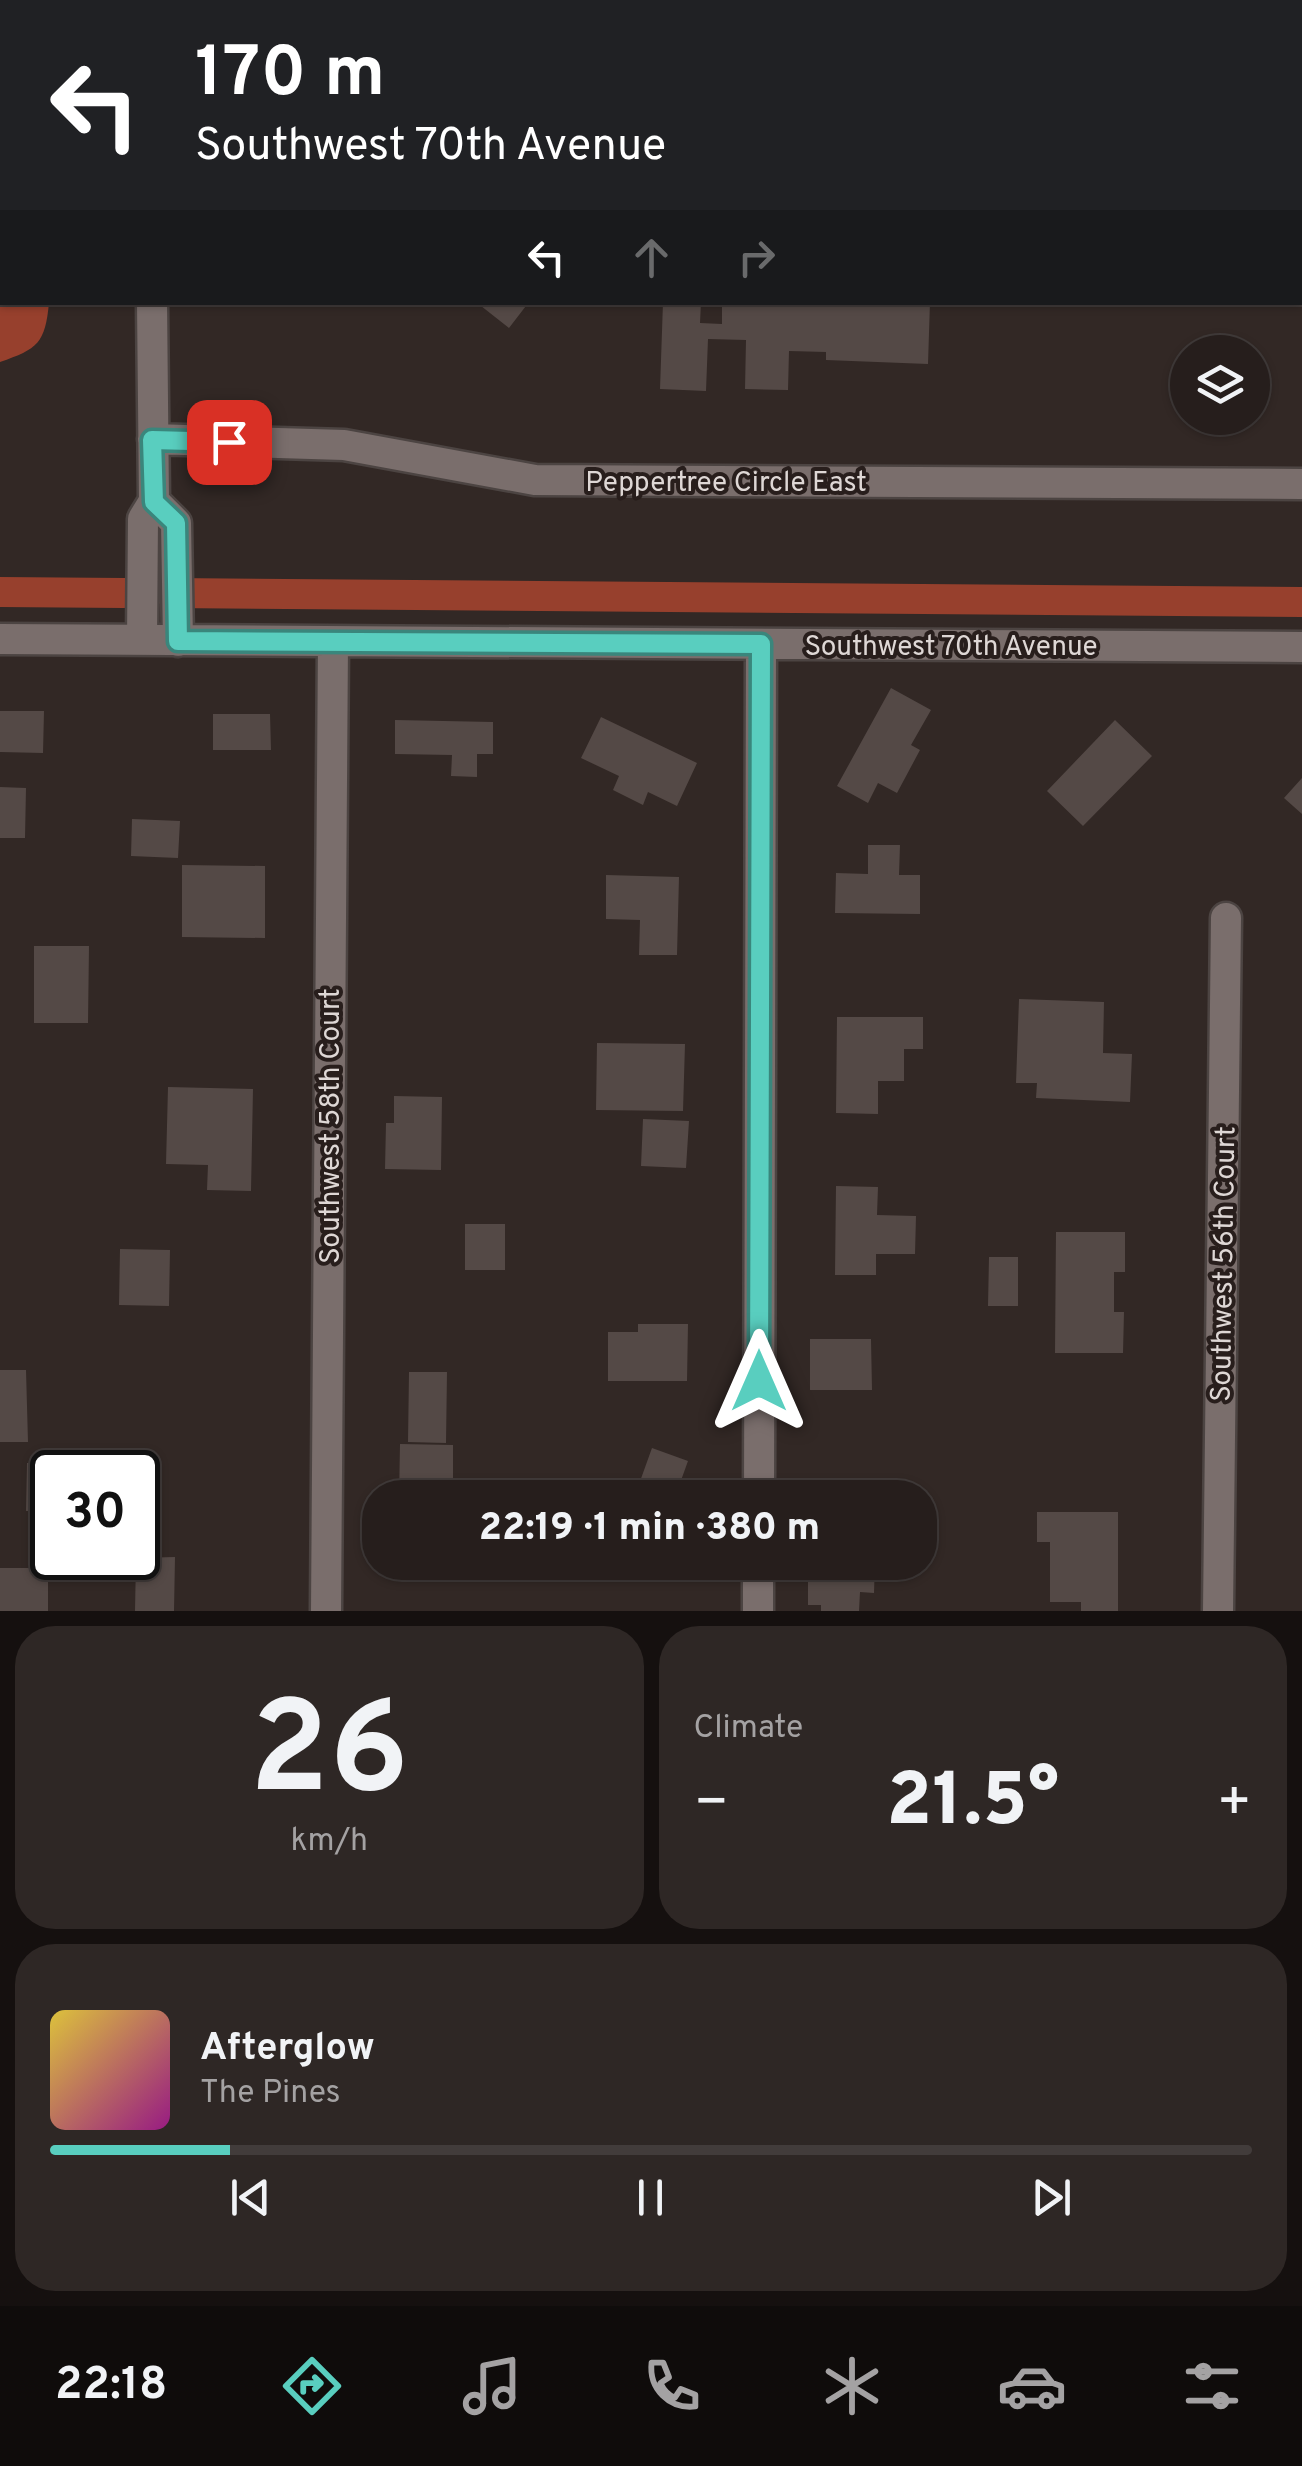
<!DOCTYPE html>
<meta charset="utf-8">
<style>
:root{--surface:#261e1c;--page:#2e2725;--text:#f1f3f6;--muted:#a4a2a3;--line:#423c3b;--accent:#59cebf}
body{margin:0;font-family:Overpass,sans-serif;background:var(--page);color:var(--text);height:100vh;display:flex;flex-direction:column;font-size:38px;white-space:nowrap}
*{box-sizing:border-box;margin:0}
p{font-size:32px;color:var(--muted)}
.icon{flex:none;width:55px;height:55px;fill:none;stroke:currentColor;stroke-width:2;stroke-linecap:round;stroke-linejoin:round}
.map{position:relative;height:1611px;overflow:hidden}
.side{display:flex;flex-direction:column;gap:15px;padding:15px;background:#15100f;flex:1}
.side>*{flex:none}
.hud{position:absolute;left:0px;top:0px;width:1302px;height:305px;box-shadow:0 2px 8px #0004,0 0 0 2px var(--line);background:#202124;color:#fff;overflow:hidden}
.tools{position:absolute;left:1170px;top:335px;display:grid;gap:20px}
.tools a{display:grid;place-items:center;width:100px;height:100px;border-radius:50%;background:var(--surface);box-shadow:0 2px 8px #0004,0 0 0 2px var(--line);font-size:50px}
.speed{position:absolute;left:30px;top:1450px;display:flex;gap:20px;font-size:50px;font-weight:700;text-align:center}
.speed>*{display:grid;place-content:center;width:130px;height:130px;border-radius:50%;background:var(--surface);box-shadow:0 2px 8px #0004,0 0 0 2px var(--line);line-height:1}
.speed .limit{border:5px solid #111;border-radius:15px;background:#fff;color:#111}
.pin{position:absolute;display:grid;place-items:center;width:85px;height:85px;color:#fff;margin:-42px;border-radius:20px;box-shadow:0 5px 15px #0006}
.me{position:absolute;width:110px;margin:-55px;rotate:0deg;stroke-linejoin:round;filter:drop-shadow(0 0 8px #0008)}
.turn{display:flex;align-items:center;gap:35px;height:210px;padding:0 30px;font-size:45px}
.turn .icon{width:130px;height:130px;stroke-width:2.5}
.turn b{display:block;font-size:70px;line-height:85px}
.lanes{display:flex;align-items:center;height:95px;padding:0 30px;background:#0003;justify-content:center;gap:50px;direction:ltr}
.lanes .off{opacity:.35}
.big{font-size:75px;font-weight:800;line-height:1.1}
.side .card{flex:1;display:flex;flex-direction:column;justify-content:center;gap:15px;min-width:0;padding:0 35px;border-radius:40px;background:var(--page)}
.side .dial{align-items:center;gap:0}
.dial b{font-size:130px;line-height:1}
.song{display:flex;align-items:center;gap:30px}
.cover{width:120px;height:120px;border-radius:15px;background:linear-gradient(135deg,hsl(50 70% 55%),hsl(310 70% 35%))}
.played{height:10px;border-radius:5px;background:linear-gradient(90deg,var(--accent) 15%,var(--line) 15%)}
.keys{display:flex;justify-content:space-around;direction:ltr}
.heat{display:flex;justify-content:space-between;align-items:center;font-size:55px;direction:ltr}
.side .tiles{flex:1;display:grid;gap:15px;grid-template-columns:1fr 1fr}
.card:last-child{grid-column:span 2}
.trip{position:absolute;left:362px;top:1480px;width:575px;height:100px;border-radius:40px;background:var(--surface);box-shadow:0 2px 8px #0004,0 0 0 2px var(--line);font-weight:800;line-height:100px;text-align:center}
.tabs{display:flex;height:160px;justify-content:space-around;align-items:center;background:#0f0c0b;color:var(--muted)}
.tabs .icon{width:70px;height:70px}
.tabs .selected{color:var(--accent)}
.tabs b{font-size:45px;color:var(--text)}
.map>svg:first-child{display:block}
.water{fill:#97402d}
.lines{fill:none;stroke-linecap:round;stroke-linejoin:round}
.canal{stroke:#97402d;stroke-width:30}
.building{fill:#544946}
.minor-casing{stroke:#4c4442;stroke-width:35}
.minor{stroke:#7a6e6c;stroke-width:30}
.route-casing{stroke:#3a867c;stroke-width:25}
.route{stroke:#59cebf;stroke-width:18}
.labels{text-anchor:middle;stroke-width:8;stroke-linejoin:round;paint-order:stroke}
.street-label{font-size:28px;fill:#ded7d5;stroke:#281e1c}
</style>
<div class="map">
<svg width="1302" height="1611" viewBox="0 0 1302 1611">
<rect width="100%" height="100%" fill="#322825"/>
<!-- water -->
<path class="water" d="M0,0H51L2,2V302L49,303C45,343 38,349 0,362Z
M599,0H1302V116L1300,2Z"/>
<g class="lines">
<!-- canal -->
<path class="canal" d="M0,592L124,593
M170,593L1302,602"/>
</g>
<!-- building -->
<path class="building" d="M476,302H529L509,328Z
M663,302H701L700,323L722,324V303L930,302L928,364L826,360V352L789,351L788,390L745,389L746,340L708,339L706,391L660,389Z
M891,688L931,710L911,745L920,750L897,793L878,783L868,803L837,786Z
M0,711H44L43,753L0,752Z
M213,714H270L271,750H213Z
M601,717L697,763L677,806L648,792L643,805L613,790L619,776L581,758Z
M395,720L493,722V754H477V777L451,776L452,755L395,754Z
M1115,720L1152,756L1083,826L1047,791Z
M1302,778V814L1284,798Z
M0,787L26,788L25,838H0Z
M132,819L180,821L178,858L131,856Z
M868,845H900L899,875H920V914L835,913L836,873L868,874Z
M182,865L265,866V938L182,937Z
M606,875L679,877L677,955H639L640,920L606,919Z
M34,946H89L88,1023H34Z
M1019,999L1104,1002L1103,1053L1132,1054L1130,1102L1036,1098L1037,1083H1016Z
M837,1017H923V1049H904V1081H878V1114L836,1113Z
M597,1043L685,1044L683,1111L596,1110Z
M168,1087L253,1089L251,1191L207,1190L208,1165L166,1164Z
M394,1096L442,1097L441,1170L385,1169L386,1123H394Z
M643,1119L689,1121L686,1168L641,1166Z
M836,1186L878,1187L877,1215L916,1216L915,1254H876V1275H835Z
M465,1224H505V1270H465Z
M1056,1232H1125V1272H1114V1312H1124L1123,1353H1055Z
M120,1249L170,1250L169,1306L119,1305Z
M989,1257H1018V1306H988Z
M638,1324H688L687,1381H608V1332H638Z
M810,1339H871L872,1390H810Z
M0,1370H26L28,1442H0Z
M409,1372H447L446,1443L408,1442Z
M400,1444L453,1445V1498H399Z
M652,1448L688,1461L679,1486L701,1494L700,1498H634Z
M27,1463H60V1472H52V1511H26Z
M1037,1512H1118V1611H1081V1602H1050V1542H1037Z
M175,1557L174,1611H135L136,1558Z
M794,1562H875L874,1593L860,1592L859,1611H821V1605H808V1573H794Z
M0,1568H48V1611H0Z"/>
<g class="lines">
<defs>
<path id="minor" d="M151,0V2
M153,439L344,445L535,480L1302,484
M154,501L176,523L178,641
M0,639L1302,647
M142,640L143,519L154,501L152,302
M759,1498L761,644
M326,1611L333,642
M758,1611V1562
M1218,1611L1226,918"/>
</defs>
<!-- minor casing -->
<use href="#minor" class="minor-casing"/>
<!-- minor -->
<use href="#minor" class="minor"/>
</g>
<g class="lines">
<defs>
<path id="route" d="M229,442L152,440L154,502L176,523L178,641L761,644L759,1381"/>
</defs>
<!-- route casing -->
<use href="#route" class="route-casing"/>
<!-- route -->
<use href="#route" class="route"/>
</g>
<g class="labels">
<!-- street labels -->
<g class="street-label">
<text x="726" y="491">Peppertree Circle East</text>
<text x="951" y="655">Southwest 70th Avenue</text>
<text transform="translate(329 1126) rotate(-90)" y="10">Southwest 58th Court</text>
<text transform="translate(1222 1264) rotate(-89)" y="10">Southwest 56th Court</text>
</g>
</g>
</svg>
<div class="tools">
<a><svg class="icon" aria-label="layers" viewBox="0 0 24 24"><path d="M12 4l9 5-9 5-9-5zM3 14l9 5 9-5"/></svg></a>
</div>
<div class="speed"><div class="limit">30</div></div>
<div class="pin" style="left:229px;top:442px;background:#d93025"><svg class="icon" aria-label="arrive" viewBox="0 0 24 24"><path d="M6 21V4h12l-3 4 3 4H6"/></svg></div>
<svg class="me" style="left:759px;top:1381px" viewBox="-20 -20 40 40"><path d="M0-17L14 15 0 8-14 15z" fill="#59cebf" stroke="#fff" stroke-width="4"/></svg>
<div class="trip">22:19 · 1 min · 380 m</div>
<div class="hud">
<div class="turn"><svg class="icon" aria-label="left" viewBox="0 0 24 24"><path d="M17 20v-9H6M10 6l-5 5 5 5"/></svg><div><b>170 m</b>Southwest 70th Avenue</div></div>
<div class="lanes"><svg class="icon" aria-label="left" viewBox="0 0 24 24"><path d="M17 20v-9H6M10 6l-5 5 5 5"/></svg><svg class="icon off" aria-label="ahead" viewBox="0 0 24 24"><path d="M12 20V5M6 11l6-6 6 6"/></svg><svg class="icon off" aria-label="right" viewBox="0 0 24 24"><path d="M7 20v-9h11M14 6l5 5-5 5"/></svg></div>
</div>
</div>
<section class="side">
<div class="tiles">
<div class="card dial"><b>26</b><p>km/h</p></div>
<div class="card"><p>Climate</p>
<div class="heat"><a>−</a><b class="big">21.5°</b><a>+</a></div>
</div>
<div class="card">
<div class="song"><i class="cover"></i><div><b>Afterglow</b><p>The Pines</p></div></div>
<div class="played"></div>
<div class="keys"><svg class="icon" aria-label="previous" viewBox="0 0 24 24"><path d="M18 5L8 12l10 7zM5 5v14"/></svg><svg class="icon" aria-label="pause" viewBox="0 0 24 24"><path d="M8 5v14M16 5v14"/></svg><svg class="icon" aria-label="next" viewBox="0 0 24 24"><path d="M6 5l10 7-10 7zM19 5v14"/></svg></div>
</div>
</div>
</section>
<nav class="tabs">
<b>22:18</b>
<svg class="icon selected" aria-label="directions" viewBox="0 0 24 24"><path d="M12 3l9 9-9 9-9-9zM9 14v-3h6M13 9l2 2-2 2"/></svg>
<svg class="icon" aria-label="music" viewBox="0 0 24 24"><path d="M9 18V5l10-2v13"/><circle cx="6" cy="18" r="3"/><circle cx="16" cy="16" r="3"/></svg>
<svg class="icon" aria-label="phone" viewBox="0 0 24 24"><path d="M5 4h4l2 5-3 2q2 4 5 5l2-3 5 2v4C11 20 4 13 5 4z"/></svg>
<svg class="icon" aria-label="climate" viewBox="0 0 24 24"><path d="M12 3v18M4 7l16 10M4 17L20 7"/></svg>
<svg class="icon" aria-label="car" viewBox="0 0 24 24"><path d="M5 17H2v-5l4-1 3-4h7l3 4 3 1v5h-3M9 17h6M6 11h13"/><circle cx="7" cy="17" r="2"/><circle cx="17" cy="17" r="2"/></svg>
<svg class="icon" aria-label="filters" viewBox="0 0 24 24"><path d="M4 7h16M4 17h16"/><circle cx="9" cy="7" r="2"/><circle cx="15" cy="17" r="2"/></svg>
</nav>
